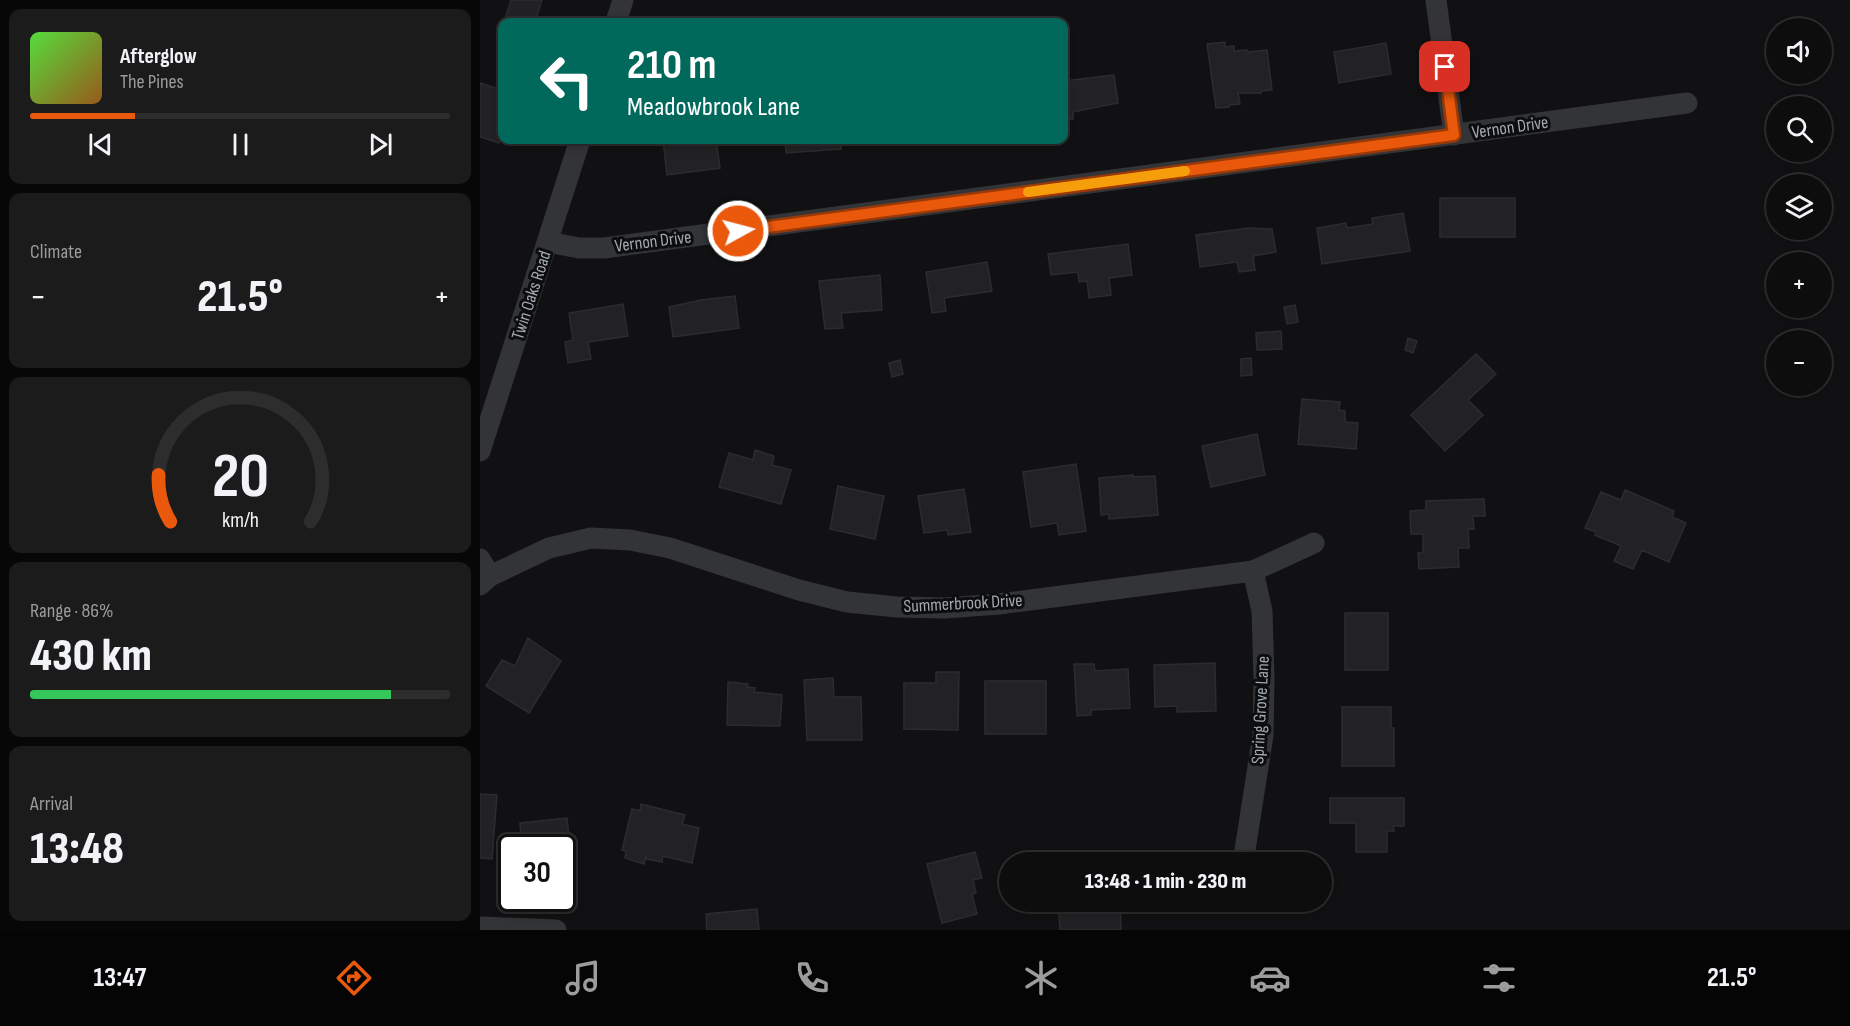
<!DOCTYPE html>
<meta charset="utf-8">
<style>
:root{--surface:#0d0d0e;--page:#1b1b1c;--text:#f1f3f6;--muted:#9a9c9e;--line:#2d2d2e;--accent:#ea580c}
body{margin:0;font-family:"Sofia Sans Condensed",sans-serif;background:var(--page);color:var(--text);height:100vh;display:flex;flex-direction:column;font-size:22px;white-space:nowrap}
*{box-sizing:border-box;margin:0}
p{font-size:20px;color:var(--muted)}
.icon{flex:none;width:33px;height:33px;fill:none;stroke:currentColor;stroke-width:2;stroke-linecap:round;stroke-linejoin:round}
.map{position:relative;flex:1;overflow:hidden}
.panel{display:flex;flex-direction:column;gap:9px;padding:9px;background:#070708;width:480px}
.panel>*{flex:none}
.guide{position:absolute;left:18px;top:18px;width:570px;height:126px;border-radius:12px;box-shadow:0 3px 9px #0003,0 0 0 2px var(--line);background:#00695c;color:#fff;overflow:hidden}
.buttons{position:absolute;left:1286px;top:18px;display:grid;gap:12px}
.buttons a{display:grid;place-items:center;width:66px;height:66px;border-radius:50%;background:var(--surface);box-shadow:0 3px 9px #0003,0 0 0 2px var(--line);font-size:30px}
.speed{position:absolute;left:18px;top:834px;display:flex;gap:12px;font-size:30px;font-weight:700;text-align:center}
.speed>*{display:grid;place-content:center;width:78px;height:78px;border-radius:50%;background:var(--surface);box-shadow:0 3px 9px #0003,0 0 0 2px var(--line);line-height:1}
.speed .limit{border:3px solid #111;border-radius:9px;background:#fff;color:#111}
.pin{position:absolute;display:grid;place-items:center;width:51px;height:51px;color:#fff;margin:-26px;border-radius:12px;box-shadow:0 3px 9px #0006}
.me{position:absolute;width:66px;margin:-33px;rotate:83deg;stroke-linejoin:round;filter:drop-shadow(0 0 4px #0008)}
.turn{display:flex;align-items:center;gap:21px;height:126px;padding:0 30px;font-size:27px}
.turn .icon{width:78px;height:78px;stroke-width:2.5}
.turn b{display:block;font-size:42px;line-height:51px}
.big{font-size:45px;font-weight:800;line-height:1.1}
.panel .tile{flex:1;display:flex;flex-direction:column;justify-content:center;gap:9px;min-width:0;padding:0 21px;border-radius:12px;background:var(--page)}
.panel .dial{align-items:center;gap:0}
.dial svg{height:156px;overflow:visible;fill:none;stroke:var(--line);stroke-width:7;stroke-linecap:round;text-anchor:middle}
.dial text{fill:var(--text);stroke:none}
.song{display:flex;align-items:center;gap:18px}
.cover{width:72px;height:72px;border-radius:9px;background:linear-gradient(135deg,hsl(110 70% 55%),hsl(30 70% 35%))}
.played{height:6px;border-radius:3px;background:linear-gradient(90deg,var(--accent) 25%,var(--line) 25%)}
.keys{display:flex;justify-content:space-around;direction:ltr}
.heat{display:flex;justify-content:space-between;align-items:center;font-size:33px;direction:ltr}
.charge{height:9px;border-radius:4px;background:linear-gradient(90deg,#34c759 86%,var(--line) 0)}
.trip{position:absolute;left:519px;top:852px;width:333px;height:60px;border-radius:30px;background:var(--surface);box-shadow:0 3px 9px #0003,0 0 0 2px var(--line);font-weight:800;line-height:60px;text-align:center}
.tabs{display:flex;height:96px;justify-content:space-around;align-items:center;background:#050506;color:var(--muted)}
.tabs .icon{width:42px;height:42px}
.tabs .current{color:var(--accent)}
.tabs b{font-size:27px;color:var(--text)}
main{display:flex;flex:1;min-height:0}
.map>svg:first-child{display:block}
.building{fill:#222224;stroke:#2c2c2f;stroke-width:1.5}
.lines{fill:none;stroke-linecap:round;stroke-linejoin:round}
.street{stroke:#333437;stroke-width:21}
.route-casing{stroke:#983908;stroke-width:15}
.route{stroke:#ea580c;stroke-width:10}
.slow{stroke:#f59e0b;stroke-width:10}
.labels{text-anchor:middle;stroke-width:6;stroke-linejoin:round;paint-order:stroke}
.street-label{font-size:18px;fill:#a4a9b2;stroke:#0c0d0e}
</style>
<main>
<section class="panel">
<div class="tile">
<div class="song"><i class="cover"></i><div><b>Afterglow</b><p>The Pines</p></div></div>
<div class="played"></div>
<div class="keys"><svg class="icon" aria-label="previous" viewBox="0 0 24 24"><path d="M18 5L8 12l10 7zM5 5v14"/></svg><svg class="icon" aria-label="pause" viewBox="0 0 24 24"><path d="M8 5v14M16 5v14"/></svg><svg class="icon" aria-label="next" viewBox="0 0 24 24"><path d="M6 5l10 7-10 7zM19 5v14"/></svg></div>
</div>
<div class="tile"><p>Climate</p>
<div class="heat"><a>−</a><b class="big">21.5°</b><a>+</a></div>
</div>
<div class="tile dial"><svg viewBox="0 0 100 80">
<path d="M14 69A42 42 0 1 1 86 69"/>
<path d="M14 69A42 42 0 0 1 8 45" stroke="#ea580c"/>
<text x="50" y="56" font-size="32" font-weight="700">20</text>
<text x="50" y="72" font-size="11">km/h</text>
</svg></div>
<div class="tile"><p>Range · 86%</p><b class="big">430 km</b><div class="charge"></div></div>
<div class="tile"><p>Arrival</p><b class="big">13:48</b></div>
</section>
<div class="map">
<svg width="1370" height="930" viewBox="0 0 1370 930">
<rect width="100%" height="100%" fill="#111113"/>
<!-- building -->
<path class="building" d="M31,0H62L55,22H24Z
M745,42V47L754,46V51L767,50L768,52L787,50L792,90L781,91V93H758L760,104L749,105V107L736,108L727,44Z
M906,43L911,74L859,83L854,52Z
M634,75L638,103L593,112V119L584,120V81Z
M0,83L22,90V132L19,143L0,137Z
M183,140H199V141L236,140L240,168L187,175Z
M305,140H361V149L306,153Z
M960,198H1035V237H960Z
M923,213L930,251L842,264L837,228L866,223L867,228L893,224L892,218Z
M769,228L792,229L796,252L773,256L775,270L759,272L757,262L720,267L716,235Z
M648,244L652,275L629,278L631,295L609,298L607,281L599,282L598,272L571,275L568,254Z
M507,262L512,291L464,298L466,311L452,313L446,272Z
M400,275L402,310L361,313L363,328L345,329L339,281Z
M255,296L259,328L193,337L189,307L221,300Z
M143,304L148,336L108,342L111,359L88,363L85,342L93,340L89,313Z
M815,305L818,322L807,324L804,307Z
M801,331L802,349L777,350L776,333Z
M928,338L937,341L933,353L925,350Z
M996,354L1016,374L988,400L1003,415L965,451L931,415Z
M771,358L772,375L761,376V359Z
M420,360L423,374L412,377L409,363Z
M822,399L860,402L859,410L865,411V422L878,423L876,449L818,444Z
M777,434L785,475L731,487L722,446Z
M275,450L294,456L292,465L311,470L301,504L239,487L249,453L273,460Z
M596,464L606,531L579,535L577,523L551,527L543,472Z
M653,475V477L675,476L678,515L629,519V514L621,515L619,478Z
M358,486L404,496L395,539L350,529Z
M484,489L491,532L468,535L467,530L444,533L438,496Z
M1145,490L1194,511L1192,517L1206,523L1189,562L1162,550L1153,569L1134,561L1141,546L1115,535L1116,532L1105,528L1121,492L1141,500Z
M1004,499L1005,516H993L994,529H988L989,548H978L979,567L939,569L938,553L943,552V534H931L930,511L946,510V501Z
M865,613H908V670H865Z
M48,638L81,661L49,713L6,686L22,660L35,666Z
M735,663L736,711L697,712V706L675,707L674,665Z
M594,664H614L615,671L648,669L650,708L611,710V715L597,716Z
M456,672H479L478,730L424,729V683H456Z
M353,678L354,697H381L382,740H327L324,680Z
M505,681H566V734H505Z
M248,682L268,684L267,687L275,688L274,692L302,695L300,726L247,725Z
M862,707H911V728H914V766H862Z
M0,794L17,795L12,859L0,858Z
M850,798H924V826H913L914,831H907V852H876V823H850Z
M161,804L205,815L202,824L219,828L212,863L183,856L182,862L167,859L166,856L164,864L145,858L146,851L142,850L152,809L160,811Z
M87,818L92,863L82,864V848H42L40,823Z
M495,852L502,878L493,880L496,893L492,894L497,914L462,923L447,864Z
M578,902H640L641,930H580Z
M277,909L279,930H227L226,914Z"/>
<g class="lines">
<!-- street -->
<path class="street" d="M956,0L974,135
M136,22L143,0
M68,242L99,248H124L1207,103
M0,451L100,140
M0,559L10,576
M0,585L10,576L69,548L111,538L150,540L190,548L319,590L367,602L417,607L465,608L519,604L773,571L834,543
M765,850L783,735L784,678L782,611L773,571
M0,927L76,930"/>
</g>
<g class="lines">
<defs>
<path id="route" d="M258,231L974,135L965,67"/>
</defs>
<!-- route casing -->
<use href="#route" class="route-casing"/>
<!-- route -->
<use href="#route" class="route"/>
<!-- slow -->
<path class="slow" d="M548,192L705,171"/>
</g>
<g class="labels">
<!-- street labels -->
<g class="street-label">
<text transform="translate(1030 127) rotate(-8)" y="6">Vernon Drive</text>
<text transform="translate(173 241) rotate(-7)" y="6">Vernon Drive</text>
<text transform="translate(51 295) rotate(-72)" y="6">Twin Oaks Road</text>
<text transform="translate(483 603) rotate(-3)" y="6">Summerbrook Drive</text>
<text transform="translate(780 710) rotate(-87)" y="6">Spring Grove Lane</text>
</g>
</g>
</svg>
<div class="buttons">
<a><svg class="icon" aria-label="sound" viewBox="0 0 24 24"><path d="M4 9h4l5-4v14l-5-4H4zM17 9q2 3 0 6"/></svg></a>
<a><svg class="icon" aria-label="search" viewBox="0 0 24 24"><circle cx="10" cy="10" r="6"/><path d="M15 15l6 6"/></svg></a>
<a><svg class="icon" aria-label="layers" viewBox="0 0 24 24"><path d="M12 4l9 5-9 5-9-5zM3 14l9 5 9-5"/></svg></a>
<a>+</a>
<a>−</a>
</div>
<div class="speed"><div class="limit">30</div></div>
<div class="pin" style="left:965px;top:67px;background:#d93025"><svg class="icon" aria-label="arrive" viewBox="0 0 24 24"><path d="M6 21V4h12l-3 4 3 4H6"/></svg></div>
<svg class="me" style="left:258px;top:231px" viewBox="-20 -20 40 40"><circle r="17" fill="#ea580c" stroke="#fff" stroke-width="3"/><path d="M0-11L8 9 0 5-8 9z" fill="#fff"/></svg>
<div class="trip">13:48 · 1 min · 230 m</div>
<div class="guide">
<div class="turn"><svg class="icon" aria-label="left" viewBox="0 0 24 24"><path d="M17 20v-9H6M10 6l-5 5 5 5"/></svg><div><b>210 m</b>Meadowbrook Lane</div></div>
</div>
</div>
</main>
<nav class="tabs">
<b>13:47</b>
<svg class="icon current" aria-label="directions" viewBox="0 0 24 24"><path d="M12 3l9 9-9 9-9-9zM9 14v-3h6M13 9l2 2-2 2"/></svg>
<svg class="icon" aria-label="music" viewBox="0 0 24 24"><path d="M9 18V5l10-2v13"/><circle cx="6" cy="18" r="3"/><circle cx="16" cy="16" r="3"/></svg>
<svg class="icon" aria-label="phone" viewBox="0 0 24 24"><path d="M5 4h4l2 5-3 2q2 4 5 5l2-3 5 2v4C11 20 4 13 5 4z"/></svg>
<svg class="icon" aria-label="climate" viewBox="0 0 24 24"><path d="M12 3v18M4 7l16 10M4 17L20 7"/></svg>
<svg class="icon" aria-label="car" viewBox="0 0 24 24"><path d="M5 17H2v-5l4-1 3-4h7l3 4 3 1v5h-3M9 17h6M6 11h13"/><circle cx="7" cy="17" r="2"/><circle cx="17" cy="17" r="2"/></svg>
<svg class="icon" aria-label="filters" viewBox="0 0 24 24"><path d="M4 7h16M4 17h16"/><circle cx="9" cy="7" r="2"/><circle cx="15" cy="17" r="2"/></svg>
<b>21.5°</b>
</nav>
